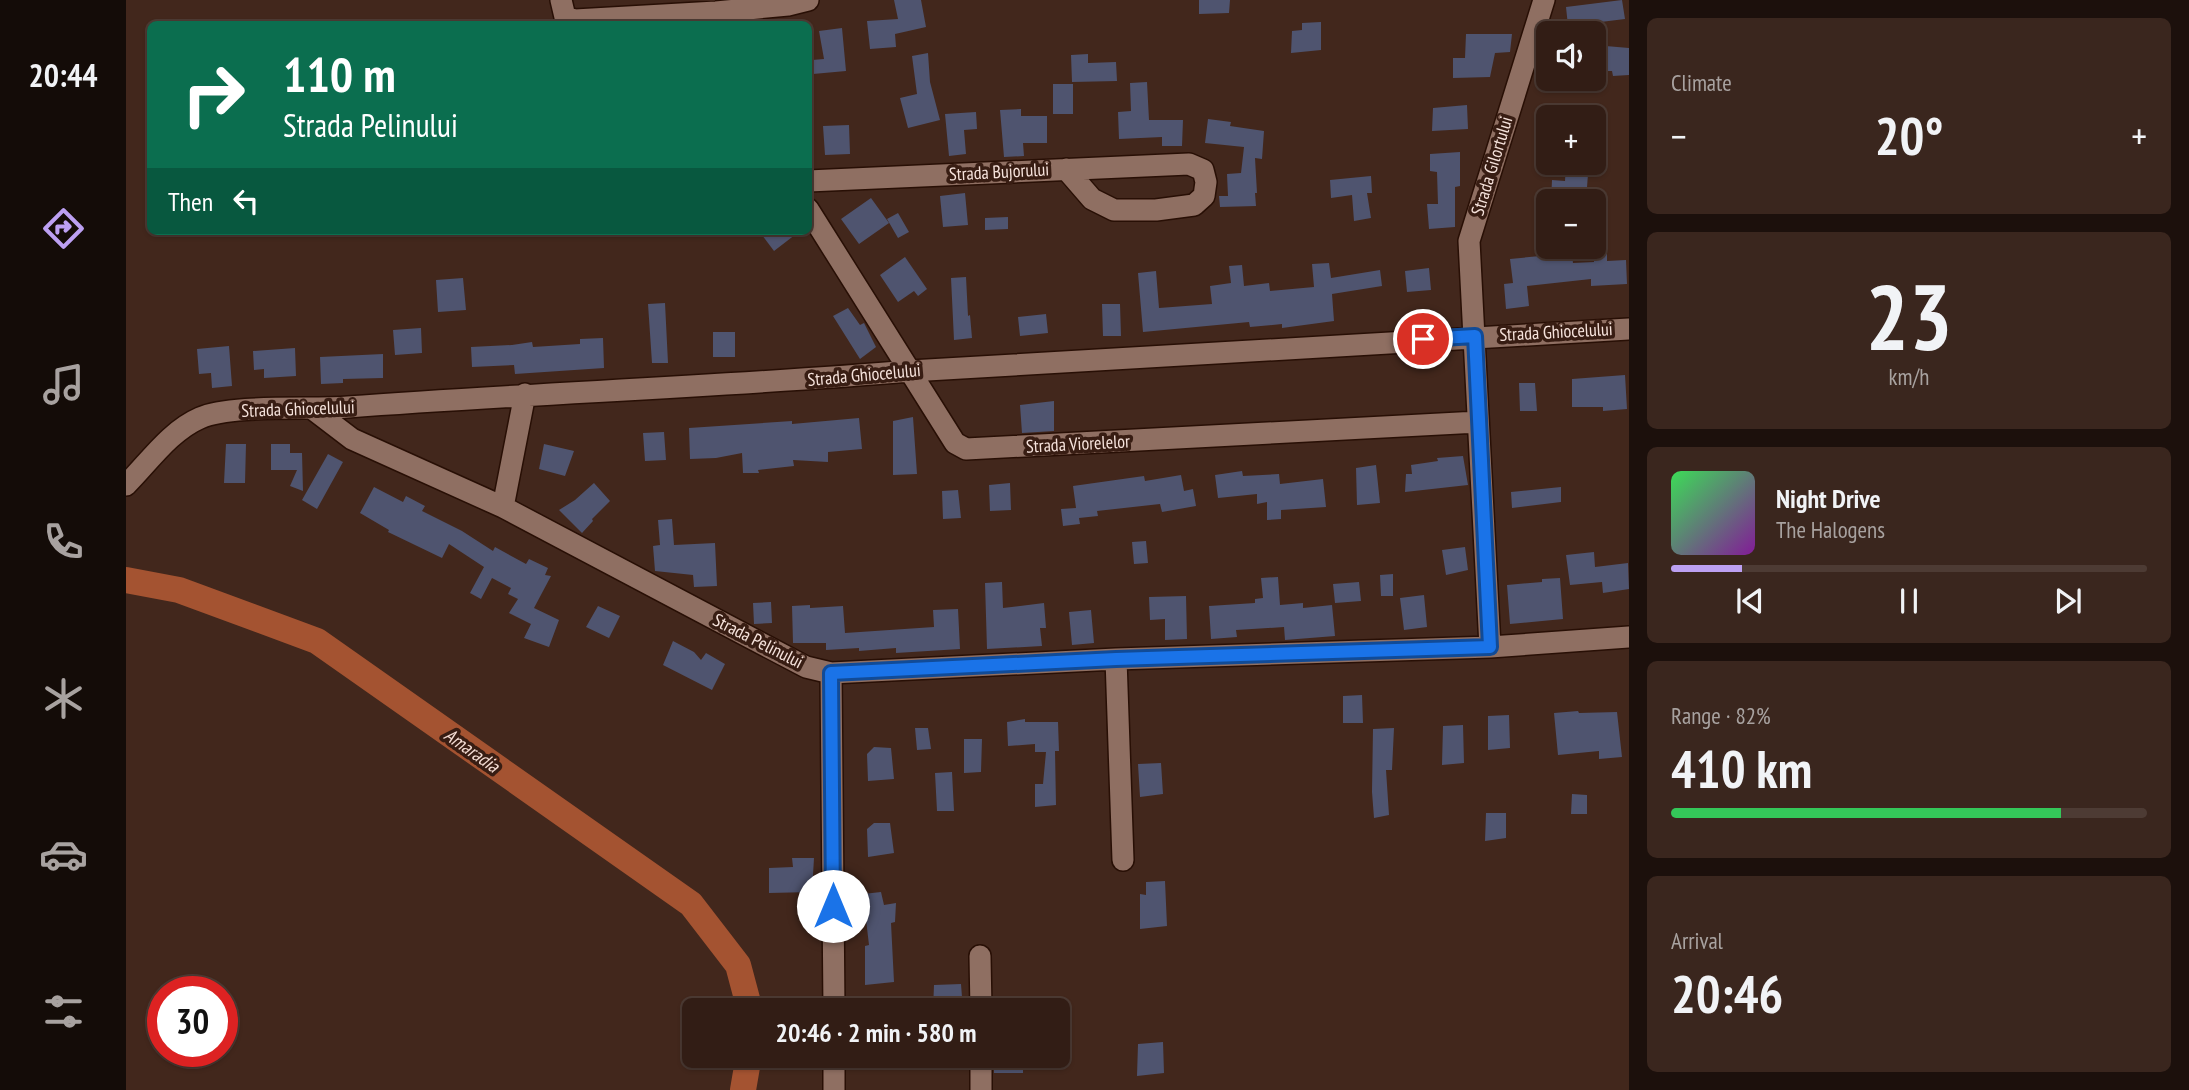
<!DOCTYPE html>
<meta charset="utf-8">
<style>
:root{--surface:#321d15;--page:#3a261e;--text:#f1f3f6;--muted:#a8a2a0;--line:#4d3b34;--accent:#bca0f2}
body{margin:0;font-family:"PT Sans Narrow",sans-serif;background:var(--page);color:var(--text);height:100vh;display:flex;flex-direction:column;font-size:26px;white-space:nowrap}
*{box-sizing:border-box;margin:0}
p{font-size:23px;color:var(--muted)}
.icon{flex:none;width:38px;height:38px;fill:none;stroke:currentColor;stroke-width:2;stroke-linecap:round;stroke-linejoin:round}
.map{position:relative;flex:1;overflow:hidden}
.details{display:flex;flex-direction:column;gap:18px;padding:18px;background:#1c100c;width:560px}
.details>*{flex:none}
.hud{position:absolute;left:21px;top:21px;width:665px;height:214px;border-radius:10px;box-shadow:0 2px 5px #0004,0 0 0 2px var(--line);background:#0b6e4f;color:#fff;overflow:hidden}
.fabs{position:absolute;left:1410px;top:21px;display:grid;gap:14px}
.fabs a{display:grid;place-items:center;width:70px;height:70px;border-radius:10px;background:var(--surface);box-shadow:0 2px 5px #0004,0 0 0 2px var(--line);font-size:35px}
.speed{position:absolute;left:21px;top:976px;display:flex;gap:14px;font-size:35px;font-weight:700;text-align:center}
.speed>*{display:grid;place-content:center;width:91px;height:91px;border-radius:50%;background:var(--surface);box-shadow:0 2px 5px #0004,0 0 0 2px var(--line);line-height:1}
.speed .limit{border:10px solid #d22;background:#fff;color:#111}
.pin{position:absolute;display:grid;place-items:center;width:60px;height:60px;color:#fff;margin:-30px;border:4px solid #fff;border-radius:50%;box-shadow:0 2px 7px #0007}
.me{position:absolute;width:77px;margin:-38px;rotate:0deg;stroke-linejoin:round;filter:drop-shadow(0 0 5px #0008)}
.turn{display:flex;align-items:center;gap:24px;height:147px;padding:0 21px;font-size:32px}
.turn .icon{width:91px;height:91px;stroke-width:2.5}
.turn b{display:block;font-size:49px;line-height:60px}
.then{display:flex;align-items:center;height:66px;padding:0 21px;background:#0003;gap:14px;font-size:26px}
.big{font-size:52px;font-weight:700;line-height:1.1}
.details .card{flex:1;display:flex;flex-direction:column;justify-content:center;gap:10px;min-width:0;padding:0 24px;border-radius:10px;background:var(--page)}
.details .dial{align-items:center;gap:0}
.dial b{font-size:91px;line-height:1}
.song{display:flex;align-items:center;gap:21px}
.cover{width:84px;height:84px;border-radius:10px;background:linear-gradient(135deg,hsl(130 70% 55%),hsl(290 70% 35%))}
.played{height:7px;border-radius:4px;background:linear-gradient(90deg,var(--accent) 15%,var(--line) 15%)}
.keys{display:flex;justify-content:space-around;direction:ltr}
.heat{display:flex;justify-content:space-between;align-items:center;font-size:38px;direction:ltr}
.charge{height:10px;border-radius:5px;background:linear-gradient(90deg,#34c759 82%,var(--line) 0)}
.trip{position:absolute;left:556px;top:998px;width:388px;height:70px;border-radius:10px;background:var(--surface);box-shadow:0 2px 5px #0004,0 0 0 2px var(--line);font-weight:700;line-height:70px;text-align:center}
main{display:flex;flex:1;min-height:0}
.tabs{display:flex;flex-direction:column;width:126px;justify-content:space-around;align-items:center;background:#140c08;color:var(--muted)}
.tabs .icon{width:49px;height:49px}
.tabs .selected{color:var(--accent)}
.tabs b{font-size:32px;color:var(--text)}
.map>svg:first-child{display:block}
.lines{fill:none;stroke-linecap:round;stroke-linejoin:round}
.river{stroke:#a45331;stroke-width:26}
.building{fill:#4f546f}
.minor-casing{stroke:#280f05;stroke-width:24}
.minor{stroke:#8f6f62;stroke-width:21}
.route-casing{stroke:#114b97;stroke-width:18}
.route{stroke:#1a73e8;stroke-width:12}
.labels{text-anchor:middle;stroke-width:7;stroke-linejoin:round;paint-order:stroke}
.street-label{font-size:18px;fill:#f6e3dc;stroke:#381d13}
.water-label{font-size:19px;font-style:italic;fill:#f4dcd3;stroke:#381d13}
</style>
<main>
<nav class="tabs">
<b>20:44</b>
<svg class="icon selected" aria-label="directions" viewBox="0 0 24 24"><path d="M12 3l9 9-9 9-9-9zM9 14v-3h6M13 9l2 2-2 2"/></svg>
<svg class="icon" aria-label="music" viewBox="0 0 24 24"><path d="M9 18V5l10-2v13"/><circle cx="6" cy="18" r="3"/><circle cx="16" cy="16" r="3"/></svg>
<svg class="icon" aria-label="phone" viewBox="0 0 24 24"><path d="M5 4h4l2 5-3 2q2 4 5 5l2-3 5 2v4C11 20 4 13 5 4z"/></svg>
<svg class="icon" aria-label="climate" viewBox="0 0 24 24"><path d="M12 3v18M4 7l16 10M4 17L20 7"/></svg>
<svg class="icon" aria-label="car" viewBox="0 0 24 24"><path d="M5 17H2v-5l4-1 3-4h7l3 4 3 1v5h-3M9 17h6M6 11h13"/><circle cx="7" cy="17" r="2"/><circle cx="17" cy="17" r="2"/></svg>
<svg class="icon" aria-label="filters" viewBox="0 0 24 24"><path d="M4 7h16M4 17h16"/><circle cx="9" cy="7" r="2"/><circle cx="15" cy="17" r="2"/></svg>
</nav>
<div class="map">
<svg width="1503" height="1090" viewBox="0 0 1503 1090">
<rect width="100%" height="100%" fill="#42271c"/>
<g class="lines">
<!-- river -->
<path class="river" d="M0,580L53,590L191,641L565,904L612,965L624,1010
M617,1090L623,1055"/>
</g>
<!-- building -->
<path class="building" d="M768,0H795L800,27L769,34L770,47L744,49L741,21L772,19Z
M1073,0H1104L1103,13L1073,14Z
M1496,0L1499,19L1442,26L1440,7Z
M1195,22V50L1165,53L1166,31L1176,30V23Z
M716,28L720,71L687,74L686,60L698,59L693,31Z
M1340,34H1386L1384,52L1369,53L1364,77L1327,78V58H1339Z
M1468,45L1503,48V75L1487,76L1486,71H1468Z
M802,53L804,82L814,120L782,128L774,98L791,94L786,56Z
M962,54V63L990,62L991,81L946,82L945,55Z
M1021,82L1023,120H1057L1056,146H1036V137L993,139L992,112L1005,111L1004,83Z
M927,84H947V114H927Z
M1341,105L1342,129L1306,131L1307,108Z
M895,109V116H921V143H897L898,156L878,157L874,110Z
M850,112L851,129L838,130L840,154L823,156L819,114Z
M1082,119L1105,122L1104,126L1138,131L1136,159L1129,158L1131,193H1129L1130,206L1094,207L1093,196H1102L1101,174L1115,173L1118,147L1079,143Z
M723,125L724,154L699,155L697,126Z
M1334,152V186L1329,187V227L1303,229L1301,204H1312L1311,172L1304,171V154Z
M1440,163H1477V174H1462L1460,201H1425L1426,180L1439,181Z
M1245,176L1246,193H1241L1245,218L1228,221L1226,195L1205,198L1204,180Z
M839,193L842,225L817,227L814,196Z
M745,198L763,223L733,244L715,219Z
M772,213L783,232L772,238L761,219Z
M882,217V229L859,230V218Z
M1468,223H1481V261L1500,260L1501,284L1465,286V279L1401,286L1403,306L1380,309L1378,284L1387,283L1384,259L1414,256L1413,247H1445L1447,263L1468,262Z
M633,231H674L648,251Z
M779,257L801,289L792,296L788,291L772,302L754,275Z
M1203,263L1205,278L1254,270L1256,286L1206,294L1208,321L1156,328V324L1124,327L1123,322L1017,332L1012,273L1030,271L1033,308L1086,304L1084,286L1105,283L1103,266L1116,265L1118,286L1143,283L1144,291L1188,287L1186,264Z
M1303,268L1305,290L1281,292L1279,271Z
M840,277L842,316L844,315L846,338L828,340L825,278Z
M337,278L340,310L312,312L310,280Z
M539,303L542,363H526L522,304Z
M976,304H994L995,336H977Z
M722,308L734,325L738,323L750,347L734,359L707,316Z
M920,314L922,333L894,336L892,317Z
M295,328L296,353L269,355L267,330Z
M587,332H609V357H587Z
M477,338L478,368L389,374L388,365L346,367L345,347L386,345L406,342L407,347L454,344V339Z
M103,346L106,386L86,388L85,373L73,374L71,349Z
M169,348L170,376L138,378V369L128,370L127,351Z
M257,354V378L217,379V383L195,384L194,357Z
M1499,375L1501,409L1477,411V407H1446V379Z
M1393,383H1409L1411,411H1394Z
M928,401V431L896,433L894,405Z
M787,417L791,474L767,475V421Z
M733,418L736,449L702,452V462L667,460L668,466L632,470L633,473H617L616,453L590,458L564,459L563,428L666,421V424Z
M538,432L540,460L519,461L517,433Z
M100,444H120L119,483H98Z
M145,444H164V453H176L177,491L164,486L171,470H145Z
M418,444L448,451L439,476L413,469Z
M202,454L217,462L191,509L176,500Z
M1337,456L1342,485L1279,492L1280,474H1286L1285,465L1312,461L1311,458Z
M1250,465L1254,503L1231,505L1230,468Z
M1116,471L1117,476L1153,474L1154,484L1197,479L1200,507L1155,510V519L1141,520V502L1131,504V494L1092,498L1089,475Z
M1055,475L1058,491L1067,489L1070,506L1036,512L1034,504L971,511L972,516L953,518L954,524L937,526L935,509L950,508L947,486L1018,476L1019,481Z
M468,483L484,501L466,519L467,521L456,533L433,510L449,500Z
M884,483L885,510L864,511L863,485Z
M248,487L277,502L280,496L299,506L296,511L336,531L367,551L369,547L400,564L403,559L422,568L419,575L425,576L408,608L433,620L423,647L398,638L405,624L383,613L392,599L382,594L385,588L366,578L355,599L344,593L358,567L323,544L316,558L262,532L263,530L234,513Z
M1435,487V502L1386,508L1385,492Z
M832,490L835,518L817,519L816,491Z
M546,519L548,545L589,543L591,586L568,587L567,575L529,571L527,546L534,545L532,520Z
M1020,541L1022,563L1008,564L1006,542Z
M1339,547L1342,570L1320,575L1316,550Z
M1468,552L1469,567L1502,563L1503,589L1477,593L1476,582L1444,585L1440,555Z
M1267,574V596H1255L1254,575Z
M1152,577L1154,605L1177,603V608L1206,605L1209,636L1159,640L1158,627L1110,630L1111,637L1085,639L1083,606L1129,603V599L1137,598L1135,578Z
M1434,578L1437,619L1384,624L1381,585L1416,582V579Z
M876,582L877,608L918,603L920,628H914L916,646L861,649L859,583Z
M1233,582L1235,601L1209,603L1207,584Z
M1298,595L1301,627L1278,630L1274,598Z
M1060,596L1061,639L1039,640V619L1024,620L1023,597Z
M645,602L646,623L628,624L627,603Z
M684,605V608L717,606L719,633L808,627L807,610L832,609L834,649L770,653V648L733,651V648L700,650V643H667L666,606Z
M472,606L494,616L483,638L460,627Z
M965,610L968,643L946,645L943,612Z
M547,641L568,652L575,660L580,653L599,664L586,690L537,665Z
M1236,695L1237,723H1217V696Z
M1452,711L1453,713L1491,712L1496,757L1473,759V751L1432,755L1428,713Z
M1383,715L1384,748L1362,750V716Z
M899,719V722H932L933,751H929L930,805L909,807V784H917L920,752H909V744L882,746L881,722Z
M1337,725L1338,763L1316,765L1317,726Z
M789,728H802L805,749L791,750Z
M1268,728L1266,770H1260L1263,815L1248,818L1246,792L1247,729Z
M838,739H856L855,772L838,773Z
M748,747L765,748L768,779L742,781L741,754Z
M1035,763L1037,794L1014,797L1012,764Z
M826,772L828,811H811L809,773Z
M1446,794L1461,795V814H1445Z
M1360,813H1380V838L1359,841Z
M748,823H764L768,853L742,857L741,829Z
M666,858H688L686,892L643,893V868L667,867Z
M1039,881L1041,926L1014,929V894L1020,895V882Z
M755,892L758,905L770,903L769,922L765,923L768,982L739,985V946L743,945L737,894Z
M835,984L837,1010H807L808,985Z
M1037,1042L1038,1073L1011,1076L1012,1044Z
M868,1057L897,1058V1073H868Z"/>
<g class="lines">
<defs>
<path id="minor" d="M435,0L439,17L449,20L590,12L662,5L682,0
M682,181L1063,164L1077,170L1080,182L1078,196L1068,205L1030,210H988L966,199L940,169
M682,209L829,443L840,449L1352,422
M188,410L226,439L377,507L680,667L705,673L990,659L1364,647L1503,637
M0,485C23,462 44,431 74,418C105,404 185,410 222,407C409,393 597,387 784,371L1503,329
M377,507L399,394
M1364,647L1343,241L1418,0
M990,659L997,860
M705,673L708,1010
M854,956L855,1010
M708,1055V1090
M855,1055V1090"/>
</defs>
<!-- minor casing -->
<use href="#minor" class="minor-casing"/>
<!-- minor -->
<use href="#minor" class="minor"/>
</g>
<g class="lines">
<defs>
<path id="route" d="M707,906L705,673L990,659L1364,647L1349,336L1297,339"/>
</defs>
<!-- route casing -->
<use href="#route" class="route-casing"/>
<!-- route -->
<use href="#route" class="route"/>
</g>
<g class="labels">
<!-- street labels -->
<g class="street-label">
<text transform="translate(1366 166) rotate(-73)" y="6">Strada Gilortului</text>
<text transform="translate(873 172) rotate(-3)" y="6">Strada Bujorului</text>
<text transform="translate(1430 332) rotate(-3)" y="6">Strada Ghiocelului</text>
<text transform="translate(738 375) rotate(-5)" y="6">Strada Ghiocelului</text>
<text transform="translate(172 409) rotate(-2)" y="6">Strada Ghiocelului</text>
<text transform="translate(952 444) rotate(-3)" y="6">Strada Viorelelor</text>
<text transform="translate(632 641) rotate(27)" y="6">Strada Pelinului</text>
</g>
<!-- water labels -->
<g class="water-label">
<text transform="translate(346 750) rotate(35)" y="7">Amaradia</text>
</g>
</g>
</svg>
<div class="fabs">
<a><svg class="icon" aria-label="sound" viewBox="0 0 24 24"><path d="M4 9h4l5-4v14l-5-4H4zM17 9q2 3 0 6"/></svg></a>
<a>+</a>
<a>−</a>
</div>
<div class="speed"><div class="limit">30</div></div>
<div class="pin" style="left:1297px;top:339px;background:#d93025"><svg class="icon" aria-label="arrive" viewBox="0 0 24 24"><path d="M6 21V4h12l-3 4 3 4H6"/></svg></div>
<svg class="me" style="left:707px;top:906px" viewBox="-20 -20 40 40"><circle r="19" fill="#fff"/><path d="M0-13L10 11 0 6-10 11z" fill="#1a73e8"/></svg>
<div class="trip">20:46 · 2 min · 580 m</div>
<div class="hud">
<div class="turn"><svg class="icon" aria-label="right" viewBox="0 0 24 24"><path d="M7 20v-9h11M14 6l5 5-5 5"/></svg><div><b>110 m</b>Strada Pelinului</div></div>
<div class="then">Then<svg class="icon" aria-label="left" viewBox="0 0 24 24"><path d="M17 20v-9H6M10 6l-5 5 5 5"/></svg></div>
</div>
</div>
<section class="details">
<div class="card"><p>Climate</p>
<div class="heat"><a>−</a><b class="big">20°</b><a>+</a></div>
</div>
<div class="card dial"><b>23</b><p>km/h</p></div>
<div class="card">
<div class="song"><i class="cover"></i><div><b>Night Drive</b><p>The Halogens</p></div></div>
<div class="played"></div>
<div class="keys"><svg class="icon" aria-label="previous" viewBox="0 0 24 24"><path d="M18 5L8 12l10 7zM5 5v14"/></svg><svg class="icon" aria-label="pause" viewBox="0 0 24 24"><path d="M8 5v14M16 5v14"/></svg><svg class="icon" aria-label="next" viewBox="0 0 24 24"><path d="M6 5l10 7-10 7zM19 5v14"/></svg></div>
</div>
<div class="card"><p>Range · 82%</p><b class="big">410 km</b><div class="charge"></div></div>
<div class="card"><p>Arrival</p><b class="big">20:46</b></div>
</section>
</main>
